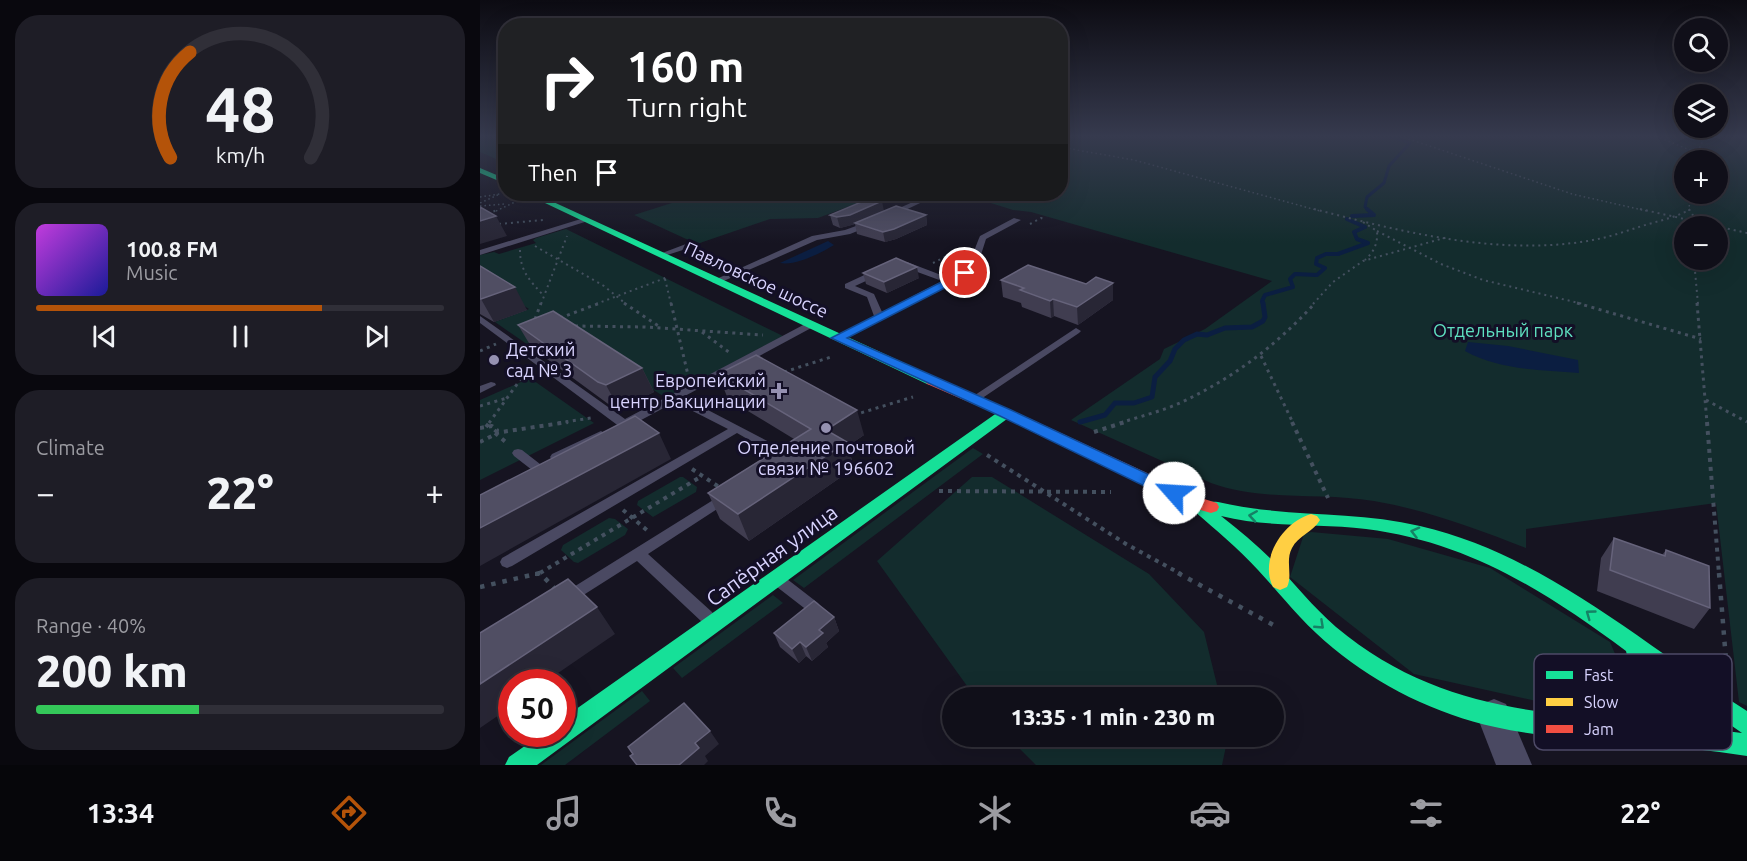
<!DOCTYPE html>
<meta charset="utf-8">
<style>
:root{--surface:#100f19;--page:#1e1d26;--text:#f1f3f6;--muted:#9c9ca2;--line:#302f38;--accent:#b45309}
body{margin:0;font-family:Ubuntu,sans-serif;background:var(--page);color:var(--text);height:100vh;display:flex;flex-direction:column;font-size:22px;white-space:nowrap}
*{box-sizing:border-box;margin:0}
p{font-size:20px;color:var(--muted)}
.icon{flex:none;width:33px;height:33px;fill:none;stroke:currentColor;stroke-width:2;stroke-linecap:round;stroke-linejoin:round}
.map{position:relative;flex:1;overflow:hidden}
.side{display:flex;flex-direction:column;gap:15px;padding:15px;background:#09080e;width:480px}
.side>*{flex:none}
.banner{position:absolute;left:18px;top:18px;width:570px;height:183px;border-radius:24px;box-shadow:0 6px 24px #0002,0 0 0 2px var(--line);background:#202124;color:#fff;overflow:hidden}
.controls{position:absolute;left:1194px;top:18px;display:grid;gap:12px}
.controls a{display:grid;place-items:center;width:54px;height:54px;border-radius:50%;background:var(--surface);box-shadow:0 6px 24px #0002,0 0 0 2px var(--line);font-size:30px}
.speed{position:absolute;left:18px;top:669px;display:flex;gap:12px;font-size:30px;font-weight:700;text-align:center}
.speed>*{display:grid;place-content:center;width:78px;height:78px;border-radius:50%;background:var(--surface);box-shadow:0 6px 24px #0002,0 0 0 2px var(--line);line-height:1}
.speed .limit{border:9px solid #d22;background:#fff;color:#111}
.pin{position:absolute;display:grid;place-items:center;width:51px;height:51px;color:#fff;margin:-26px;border:3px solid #fff;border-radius:50%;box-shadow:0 2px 6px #0007}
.me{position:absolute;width:66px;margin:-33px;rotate:296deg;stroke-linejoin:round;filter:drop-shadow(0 0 4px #0008)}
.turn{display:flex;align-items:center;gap:21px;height:126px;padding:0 30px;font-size:27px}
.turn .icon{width:78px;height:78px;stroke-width:2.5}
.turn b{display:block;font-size:42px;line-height:51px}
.then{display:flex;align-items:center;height:57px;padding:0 30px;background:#0003;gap:12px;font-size:22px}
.big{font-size:45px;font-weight:800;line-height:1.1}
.side .tile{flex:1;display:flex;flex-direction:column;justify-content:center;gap:9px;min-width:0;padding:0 21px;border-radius:24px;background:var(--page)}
.side .dial{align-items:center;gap:0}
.dial svg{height:156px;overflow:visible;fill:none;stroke:var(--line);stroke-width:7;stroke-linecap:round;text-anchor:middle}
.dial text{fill:var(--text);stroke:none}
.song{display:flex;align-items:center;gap:18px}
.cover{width:72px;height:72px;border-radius:9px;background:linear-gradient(135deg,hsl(290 70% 55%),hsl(240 70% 35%))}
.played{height:6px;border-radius:3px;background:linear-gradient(90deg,var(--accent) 70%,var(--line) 70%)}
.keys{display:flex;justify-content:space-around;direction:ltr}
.heat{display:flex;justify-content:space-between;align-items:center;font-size:33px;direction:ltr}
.charge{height:9px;border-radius:4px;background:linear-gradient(90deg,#34c759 40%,var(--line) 0)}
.trip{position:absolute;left:462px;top:687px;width:342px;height:60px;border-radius:30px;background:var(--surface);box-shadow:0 6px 24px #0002,0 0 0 2px var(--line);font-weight:800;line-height:60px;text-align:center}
.tabs{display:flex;height:96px;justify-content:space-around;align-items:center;background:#06060a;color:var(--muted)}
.tabs .icon{width:42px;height:42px}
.tabs .on{color:var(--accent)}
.tabs b{font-size:27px;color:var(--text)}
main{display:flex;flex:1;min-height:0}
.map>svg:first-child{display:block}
.green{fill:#132c2d;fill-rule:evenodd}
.water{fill:#0b1e41}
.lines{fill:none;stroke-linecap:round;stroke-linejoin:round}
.stream-far2{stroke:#0b1e41;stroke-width:3}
.stream-far1{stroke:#0b1e41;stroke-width:4}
.stream{stroke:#0b1e41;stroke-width:5}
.path-far4{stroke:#44505f;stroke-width:1.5;stroke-dasharray:1.5 3;stroke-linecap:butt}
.path-far3{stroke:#44505f;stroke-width:2;stroke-dasharray:2 4;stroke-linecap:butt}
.path-far2{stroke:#44505f;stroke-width:3;stroke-dasharray:3 4.5;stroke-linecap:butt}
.path-far1{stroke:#44505f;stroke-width:4;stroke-dasharray:4 5;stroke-linecap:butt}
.path{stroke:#44505f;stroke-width:4.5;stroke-dasharray:4.5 7;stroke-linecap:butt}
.lane{fill:#4a4962;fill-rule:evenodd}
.street{fill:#4a4962;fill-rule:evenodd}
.fast{fill:#16e098;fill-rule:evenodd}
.slow{fill:#ffcf43;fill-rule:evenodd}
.jam{fill:#f24e42;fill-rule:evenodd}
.wall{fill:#403d50}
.shaded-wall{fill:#282635}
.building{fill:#504e63;stroke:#66637b;stroke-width:1.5}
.oneway{stroke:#158265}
.route{fill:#1a73e8;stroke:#114b97;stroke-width:1.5}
.poi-dot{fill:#9591b1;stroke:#130f26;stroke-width:2}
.labels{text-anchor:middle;stroke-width:6;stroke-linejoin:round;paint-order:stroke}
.street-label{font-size:18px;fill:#d9d4ff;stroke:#130f26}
.park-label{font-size:18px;fill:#5fe0c0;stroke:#130f26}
.poi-label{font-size:18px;fill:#d9d4ff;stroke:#130f26;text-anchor:start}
.near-street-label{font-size:21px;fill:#d9d4ff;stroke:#130f26}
.key{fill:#130f26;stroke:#4e4a67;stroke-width:1.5}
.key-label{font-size:16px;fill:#d9d4ff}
</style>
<main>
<section class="side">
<div class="tile dial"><svg viewBox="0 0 100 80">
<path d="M14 69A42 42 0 1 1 86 69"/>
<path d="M14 69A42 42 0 0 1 24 15" stroke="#b45309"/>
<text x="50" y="56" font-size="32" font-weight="700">48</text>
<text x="50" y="72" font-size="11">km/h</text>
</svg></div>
<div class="tile">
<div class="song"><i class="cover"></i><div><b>100.8 FM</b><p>Music</p></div></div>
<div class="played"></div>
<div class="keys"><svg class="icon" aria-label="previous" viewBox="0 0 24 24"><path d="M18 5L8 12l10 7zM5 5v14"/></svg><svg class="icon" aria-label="pause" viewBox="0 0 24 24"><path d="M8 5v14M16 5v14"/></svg><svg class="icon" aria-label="next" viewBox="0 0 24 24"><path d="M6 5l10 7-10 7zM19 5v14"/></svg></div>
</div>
<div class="tile"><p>Climate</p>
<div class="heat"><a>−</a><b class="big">22°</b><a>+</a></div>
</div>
<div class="tile"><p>Range · 40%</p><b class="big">200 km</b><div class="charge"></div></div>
</section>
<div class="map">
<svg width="1267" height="765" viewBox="0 0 1267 765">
<rect width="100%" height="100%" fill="#161421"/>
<!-- green -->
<path class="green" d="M0,136H25V163L0,152Z
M581,136H1267V706L1259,702L1236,503L1046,529V548C997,529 947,510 894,501C839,492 784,502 731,483L591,420L680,359L684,349L725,329L792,281L551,212L533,210L482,194H580ZM1204,160H1238V194H1204ZM1204,226H1238V260H1204Z
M220,194H402L338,218L290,219L217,244L154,215Z
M86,229L303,336L186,398L86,333L51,347L15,322L49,309L0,278V255L14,252L19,254L56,243L53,240L56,238Z
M50,378L114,423L0,480V400Z
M493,448L503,454L324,588L313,580Z
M200,477H203L217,487L216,492L173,517L157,505L158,501Z
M492,477H512L669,574L724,632L740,697H495L397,561Z
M129,518L135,519L148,529L145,535L98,563L94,562L81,550L83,545Z
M831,532L908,539L1010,568L1130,642L1155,701L1133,718L934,674L810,577L824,534Z
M293,595L303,603L202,678L193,668Z
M162,691L170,701L85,765H61Z
M528,737H748L742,765H556Z"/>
<!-- water -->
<path class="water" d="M348,241L354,245C341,253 316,266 300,263Z
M988,342L1028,346L1098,360L1099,373C1060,370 1019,370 985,351Z"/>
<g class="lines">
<!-- stream-far2 -->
<path class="stream-far2" d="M580,140L589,136
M889,211L885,207L887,197L904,183L909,166L930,143L910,136"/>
<!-- stream-far1 -->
<path class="stream-far1" d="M872,216L894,215L887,209
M783,304L782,301L785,295L813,287L810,279L815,274L837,275L845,268L836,264L837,258L846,254H858L888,243L877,239L874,232L885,227L867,219"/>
<!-- stream -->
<path class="stream" d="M600,422L625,415L635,403H654L672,397L675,377L690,361L695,349L704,340L717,334L727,335L745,328L772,327L783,321L785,317L783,303"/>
<!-- path-far4 -->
<path class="path-far4" d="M920,136L1092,194L1167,211
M1176,136L1217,153
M1263,136L1267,137
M580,147L654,160L840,211
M1214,160L1225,136
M0,197L20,194L0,203
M0,206L25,204
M16,211L35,202
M1209,211L1210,194"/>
<!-- path-far3 -->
<path class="path-far3" d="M834,209C922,232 1021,257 1113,240C1130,237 1146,231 1162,226C1178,221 1194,218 1209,210
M1160,209L1267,233
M1209,209L1217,222
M8,214L19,209
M883,222L897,231C898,243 894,252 885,260
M19,224L63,220
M550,224L561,218L566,220
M897,231L961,264L1003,280L1103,304
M55,246L124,286L146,304
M40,250C40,271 50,281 64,296
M1214,260L1218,304
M453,263L485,247
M185,279L191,304
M61,304L87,236
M116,304L188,277
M833,304L853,282L883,261L968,237"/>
<!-- path-far2 -->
<path class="path-far2" d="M144,303L180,327
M191,303L208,375
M1097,303L1221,339
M1217,303L1227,423
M80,318L120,303
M55,319L61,303
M95,326L165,327L283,335
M222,332L250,353
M0,351L16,344
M781,356L813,423
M304,372L351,357
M1226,400L1267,422
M235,403L250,394
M0,406L27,398
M374,415L433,397
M9,423L48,369
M78,423L111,418
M640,423C661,416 683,411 702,402C753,378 797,345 835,303"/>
<!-- path-far1 -->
<path class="path-far1" d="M812,422L848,498
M1227,422L1239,574
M6,427L10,422
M0,428L12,426L17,430L12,436L0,442
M614,432L645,422
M15,433L88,422
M15,433L28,444
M507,455L646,544L701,574
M212,469L239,487
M459,491L631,492
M143,510L168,531
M60,573L222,476
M55,574H61"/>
<!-- path -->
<path class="path" d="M698,573L797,627
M1239,573L1247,673
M0,587L60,573L76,590"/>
<!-- lane -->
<path class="lane" d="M451,194H459L415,215L408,213Z
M104,218L111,220L0,255V250Z
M534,218L541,220L506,239L499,261L488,275L361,340L358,341L353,338L394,316L387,297L365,288V284L393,271H399V275L375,286L394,294L402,312L462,281L421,266V262H427L469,278C493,266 490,259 500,236Z
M387,222H390V226L370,234L337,240L239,283H233L232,281L332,236L365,230Z
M206,244H209V248L181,257L177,255Z
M0,316L145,419L327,323H333L335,325L333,327L203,397L312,454L314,457L312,460H304L257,433L32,566L27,568L22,566L20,562L22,558L248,429L195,402L148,427H140L0,323Z
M596,328L601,331L599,333L498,401H490L489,399Z
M11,382L15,383L16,385L0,393V386Z
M121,431L127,435L125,438L80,460H72L70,457L72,454Z
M38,449L42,450L60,464L62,467L60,470H52L34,456L32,453L34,450Z
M246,492L251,494L252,497L251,500L168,554L232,612L235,617L232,622L227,624L222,622L157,561L94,601L89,603L84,601L82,597L84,593Z
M302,577L307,579L338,603L341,607L338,611L333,613L328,611L297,587L295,583L297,579Z"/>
<!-- street -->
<path class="street" d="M1014,699L1026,704L1052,765H1016L997,716L1002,704Z"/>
<!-- fast -->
<path class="fast" d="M0,168L26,179V184L0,173Z
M46,194H56L457,378L459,381L452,385L447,384Z
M526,409L531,410L533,413L531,416L57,765H25L29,757L62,734H82V719L521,410Z
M720,501C726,503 731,501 738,502C805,518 873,510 940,526C1065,555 1162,644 1267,711V756C1184,742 1097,745 1015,727C956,714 899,686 853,648C824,625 802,596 778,570C758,548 736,530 714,511L712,507L714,503ZM741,516C789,528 837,523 886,529C988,542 1065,591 1146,651L1155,689L1156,721C1044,713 947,703 856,627C833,607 814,583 793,561C777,545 759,530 741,516ZM1172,670L1262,733L1179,723L1177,689Z"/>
<!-- slow -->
<path class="slow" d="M831,514L837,516L840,520C833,532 818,536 812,548C805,561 813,576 807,587L800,590L793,587C779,559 803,522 831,514Z"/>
<!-- jam -->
<path class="jam" d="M452,377L531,410L721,498L737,503L739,507L737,511L731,513L710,507L521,416L447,384L445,381Z"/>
</g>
<!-- wall -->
<path class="wall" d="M404,211L446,215L447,225L416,239L405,242L377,234L375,224L360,228L353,225L350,215Z
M0,266L47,310L14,322L0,314Z
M383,273L439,278L407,293L386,284Z
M521,280L633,300L598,325L574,316L571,318L542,307L541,303L523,297Z
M38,325L162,368L174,392L139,409L131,406L52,348Z
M238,374L384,435L368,446L374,468L269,541L240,519L228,493L314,439L248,399Z
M1134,538L1182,555L1186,550L1230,608L1214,629L1117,591L1121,558Z
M354,617L359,631L346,643L348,647L332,661L326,656L319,663L300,647L294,633Z"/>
<!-- shaded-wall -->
<path class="shaded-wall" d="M183,194H192L184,196Z
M402,201L404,211L372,225L360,228L357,217Z
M446,215L447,225L416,239L405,242L403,232Z
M16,216L27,236L0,244V221Z
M437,267L439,278L407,293L404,282Z
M633,283V300L598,325L597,307Z
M35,287L47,310L14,322L1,299Z
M573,299L574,316L571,318L570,301Z
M162,368L174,392L139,409L126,385Z
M377,410L384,435L368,446L374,468L269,541L258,514L346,430Z
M179,433L191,459L0,566V528Z
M117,607L135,634L65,682H32V706L0,728V684Z
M354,617L359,631L346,643L348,647L332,661L326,647L339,630Z
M320,642L326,656L319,663L312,649Z
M230,731L239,744L225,756L228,761L224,765H199L215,743Z"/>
<!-- building -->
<path class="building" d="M393,199L402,201L370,215L357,217L350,215L386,200Z
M416,206L446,215L414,229L403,232L375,223Z
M0,207L16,216L0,221Z
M416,258L437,267L404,282L383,273Z
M548,265L606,284L616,277L633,283L597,307L573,299L570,301L540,290L544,288L521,280Z
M0,266L35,287L1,299H0Z
M73,311L162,368L126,385L118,382L38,325Z
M276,355L377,410L346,430L367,442L258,514L228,493L331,429L238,374Z
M155,416L179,433L0,528V495Z
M1134,538L1185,556L1186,550L1229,566L1230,608L1130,570Z
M88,579L117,607L0,684V633Z
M334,601L354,617L339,630L343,633L326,647L320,642L312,649L294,633Z
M204,703L230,731L215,743L219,748L199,765H157L150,756L153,754L148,747Z"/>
<!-- one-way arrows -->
<defs><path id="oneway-chevron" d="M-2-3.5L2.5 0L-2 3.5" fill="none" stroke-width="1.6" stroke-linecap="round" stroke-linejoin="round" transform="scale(1.5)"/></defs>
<g class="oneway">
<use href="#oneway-chevron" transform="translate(773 516) rotate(-171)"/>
<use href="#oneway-chevron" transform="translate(935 532) rotate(-166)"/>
<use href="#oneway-chevron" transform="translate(1110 614) rotate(-144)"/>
<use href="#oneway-chevron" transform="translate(840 625) rotate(43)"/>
</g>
<!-- sky -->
<linearGradient id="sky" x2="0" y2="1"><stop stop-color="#0c0b12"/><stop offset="0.56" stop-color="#363a4e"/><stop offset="1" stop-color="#363a4e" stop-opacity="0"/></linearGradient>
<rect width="1267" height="243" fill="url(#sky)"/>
<!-- route -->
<path class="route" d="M485,270L488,271V276L367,338L531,410L700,489L703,493L700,498H689L520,416L351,338Z"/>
<!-- markers -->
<g class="poi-dot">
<circle cx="14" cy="360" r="6"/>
<path d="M296 382h6v6h6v6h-6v6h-6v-6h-6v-6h6z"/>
<circle cx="346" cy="428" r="6"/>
</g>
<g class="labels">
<!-- street labels -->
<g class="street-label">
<text transform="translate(276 280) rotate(25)" y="6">Павловское шоссе</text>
</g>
<!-- park labels -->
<g class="park-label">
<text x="1023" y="337">Отдельный парк</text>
</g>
<!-- poi labels -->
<g class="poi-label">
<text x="26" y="356">Детский<tspan x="26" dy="21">сад № 3</tspan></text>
<text x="286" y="387" text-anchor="end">Европейский<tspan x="286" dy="21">центр Вакцинации</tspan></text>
<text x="346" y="454" text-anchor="middle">Отделение почтовой<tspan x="346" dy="21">связи № 196602</tspan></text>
</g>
<!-- near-street labels -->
<g class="near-street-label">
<text transform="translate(292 556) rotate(-36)" y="7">Сапёрная улица</text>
</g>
</g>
<!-- legend -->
<rect x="1054" y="654" width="198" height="96" rx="9" class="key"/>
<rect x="1066" y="671" width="27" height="8" fill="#16e098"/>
<rect x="1066" y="698" width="27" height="8" fill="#ffcf43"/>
<rect x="1066" y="725" width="27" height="8" fill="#f24e42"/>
<g class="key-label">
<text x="1104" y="681">Fast</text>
<text x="1104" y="708">Slow</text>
<text x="1104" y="735">Jam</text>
</g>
</svg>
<div class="controls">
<a><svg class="icon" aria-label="search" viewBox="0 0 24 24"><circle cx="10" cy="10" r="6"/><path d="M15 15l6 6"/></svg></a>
<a><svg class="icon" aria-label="layers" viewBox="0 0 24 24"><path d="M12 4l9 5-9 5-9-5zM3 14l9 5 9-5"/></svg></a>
<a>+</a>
<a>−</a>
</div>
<div class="speed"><div class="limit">50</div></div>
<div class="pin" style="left:485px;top:273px;background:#d93025"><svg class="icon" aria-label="arrive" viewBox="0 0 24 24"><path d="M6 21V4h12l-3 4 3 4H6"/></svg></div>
<svg class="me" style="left:694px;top:493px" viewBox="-20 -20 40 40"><circle r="19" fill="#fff"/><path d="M0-13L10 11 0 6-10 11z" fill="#1a73e8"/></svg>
<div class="trip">13:35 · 1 min · 230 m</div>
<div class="banner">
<div class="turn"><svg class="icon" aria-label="right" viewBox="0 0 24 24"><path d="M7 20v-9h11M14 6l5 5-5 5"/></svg><div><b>160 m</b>Turn right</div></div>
<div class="then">Then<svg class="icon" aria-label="arrive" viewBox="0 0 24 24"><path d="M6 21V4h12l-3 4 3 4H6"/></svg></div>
</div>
</div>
</main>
<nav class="tabs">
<b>13:34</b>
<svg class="icon on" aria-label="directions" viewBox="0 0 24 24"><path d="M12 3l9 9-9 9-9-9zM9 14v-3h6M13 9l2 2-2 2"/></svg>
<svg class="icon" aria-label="music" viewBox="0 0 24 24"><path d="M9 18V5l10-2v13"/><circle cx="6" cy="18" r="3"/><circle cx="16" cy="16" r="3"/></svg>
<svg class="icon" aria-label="phone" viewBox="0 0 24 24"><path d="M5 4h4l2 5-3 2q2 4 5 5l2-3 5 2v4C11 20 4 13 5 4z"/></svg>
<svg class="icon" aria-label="climate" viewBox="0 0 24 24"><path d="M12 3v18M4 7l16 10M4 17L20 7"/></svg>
<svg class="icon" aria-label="car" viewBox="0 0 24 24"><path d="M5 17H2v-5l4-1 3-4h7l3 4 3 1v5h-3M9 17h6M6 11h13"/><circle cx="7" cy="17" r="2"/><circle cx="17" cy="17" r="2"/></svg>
<svg class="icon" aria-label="filters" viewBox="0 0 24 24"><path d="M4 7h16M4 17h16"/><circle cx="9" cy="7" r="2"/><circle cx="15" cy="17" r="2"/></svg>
<b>22°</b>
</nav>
